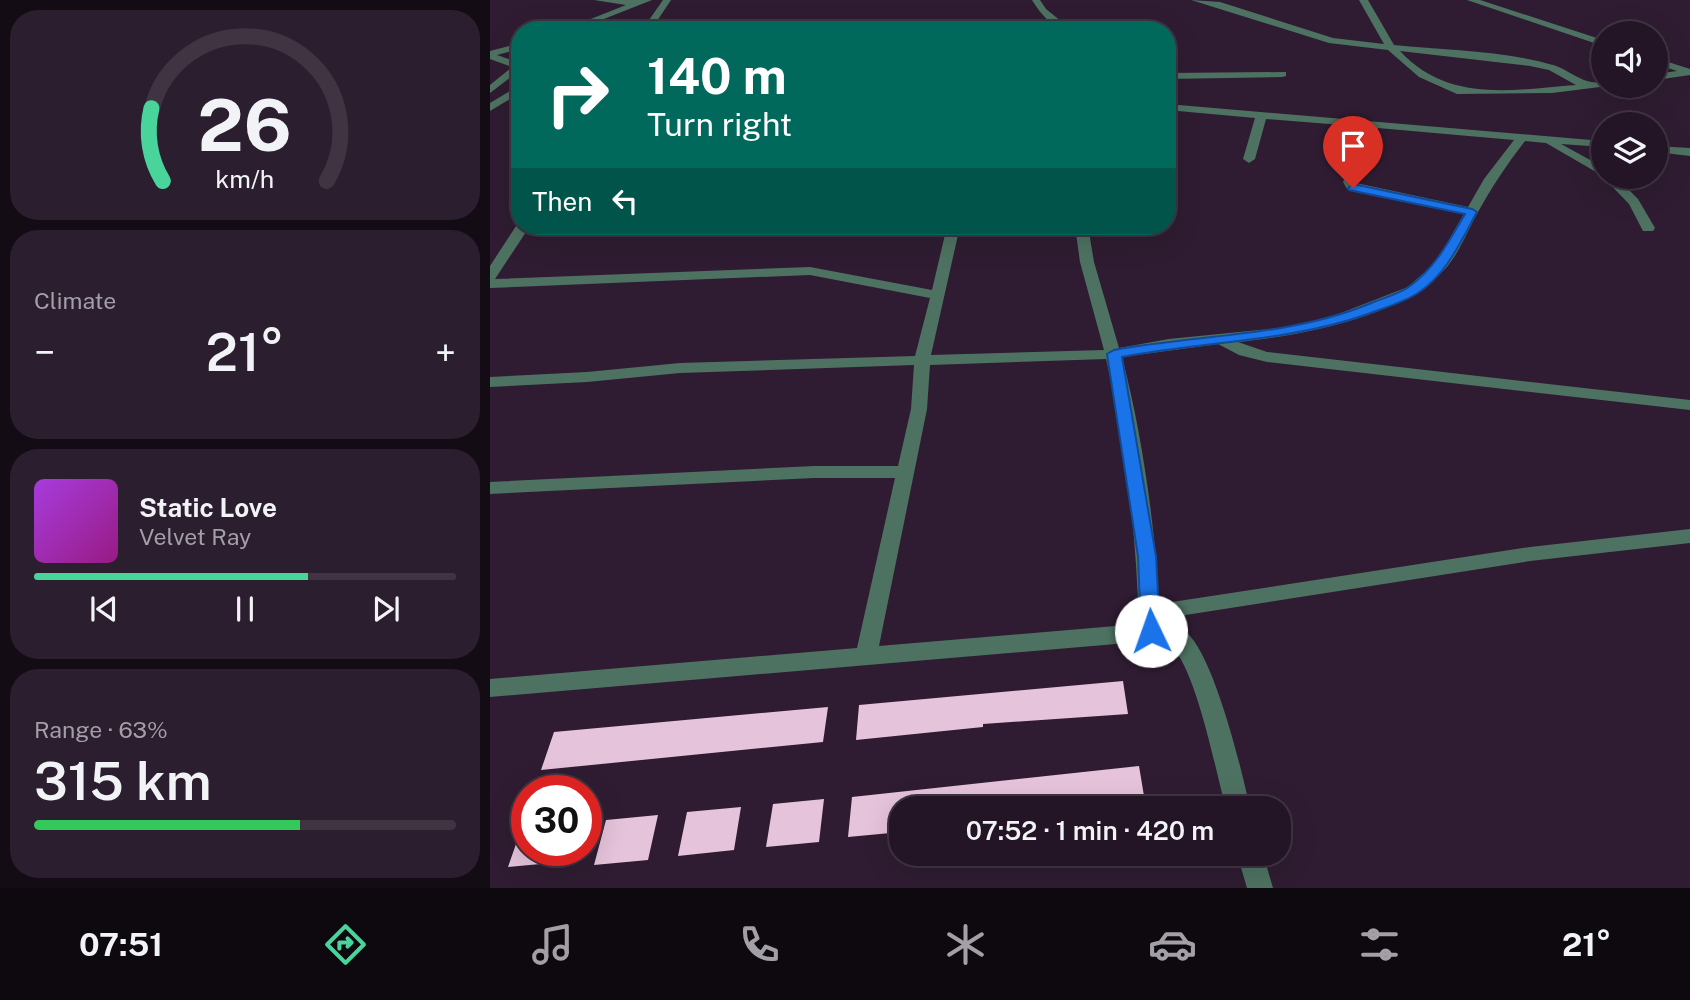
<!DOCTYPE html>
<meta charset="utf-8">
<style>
:root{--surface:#231526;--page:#2b1e2e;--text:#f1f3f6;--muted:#a39fa7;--line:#403443;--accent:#49d49c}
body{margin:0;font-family:"Public Sans",sans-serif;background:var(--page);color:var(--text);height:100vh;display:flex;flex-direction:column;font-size:26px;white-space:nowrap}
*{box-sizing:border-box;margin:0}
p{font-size:23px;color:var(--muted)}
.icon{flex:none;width:38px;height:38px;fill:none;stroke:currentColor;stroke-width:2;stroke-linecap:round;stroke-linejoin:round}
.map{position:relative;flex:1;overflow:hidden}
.panel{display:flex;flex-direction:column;gap:10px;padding:10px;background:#130c15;width:490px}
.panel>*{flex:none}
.hud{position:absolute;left:21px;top:21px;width:665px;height:214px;border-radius:28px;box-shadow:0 7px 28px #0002,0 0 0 2px var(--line);background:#00695c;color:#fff;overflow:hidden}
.buttons{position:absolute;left:1101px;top:21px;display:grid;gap:14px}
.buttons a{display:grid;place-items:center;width:77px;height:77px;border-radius:50%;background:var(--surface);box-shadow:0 7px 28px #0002,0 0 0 2px var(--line);font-size:35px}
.speed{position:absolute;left:21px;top:775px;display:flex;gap:14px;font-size:35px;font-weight:700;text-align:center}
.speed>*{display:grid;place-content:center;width:91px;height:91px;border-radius:50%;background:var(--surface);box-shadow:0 7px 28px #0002,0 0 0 2px var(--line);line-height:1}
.speed .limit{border:10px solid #d22;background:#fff;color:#111}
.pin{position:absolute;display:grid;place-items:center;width:60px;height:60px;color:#fff;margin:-72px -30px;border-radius:50% 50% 50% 0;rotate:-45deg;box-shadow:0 0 7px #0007}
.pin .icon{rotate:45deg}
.me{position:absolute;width:77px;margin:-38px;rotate:357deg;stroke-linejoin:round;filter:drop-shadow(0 0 5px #0008)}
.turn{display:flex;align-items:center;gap:24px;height:147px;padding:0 21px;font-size:32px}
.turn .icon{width:91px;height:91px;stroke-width:2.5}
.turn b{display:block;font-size:49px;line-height:60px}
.then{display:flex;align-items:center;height:66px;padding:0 21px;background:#0003;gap:14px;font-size:26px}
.big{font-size:52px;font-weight:600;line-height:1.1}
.panel .card{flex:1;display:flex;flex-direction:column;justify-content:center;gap:10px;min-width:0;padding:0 24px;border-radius:28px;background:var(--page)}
.panel .dial{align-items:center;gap:0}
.dial svg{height:182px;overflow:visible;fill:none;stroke:var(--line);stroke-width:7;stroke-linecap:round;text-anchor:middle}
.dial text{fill:var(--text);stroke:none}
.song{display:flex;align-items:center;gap:21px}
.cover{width:84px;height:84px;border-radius:10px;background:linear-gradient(135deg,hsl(280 70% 55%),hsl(310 70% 35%))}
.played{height:7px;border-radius:4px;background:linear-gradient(90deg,var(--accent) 65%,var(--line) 65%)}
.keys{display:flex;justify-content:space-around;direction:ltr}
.heat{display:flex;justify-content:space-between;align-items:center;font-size:38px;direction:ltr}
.charge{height:10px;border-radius:5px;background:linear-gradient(90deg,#34c759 63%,var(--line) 0)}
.trip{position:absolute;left:399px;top:796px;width:402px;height:70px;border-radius:28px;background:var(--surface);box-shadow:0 7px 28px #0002,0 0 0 2px var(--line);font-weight:600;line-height:70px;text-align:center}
.tabs{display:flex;height:112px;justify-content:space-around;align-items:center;background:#0e080f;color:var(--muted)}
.tabs .icon{width:49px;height:49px}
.tabs .selected{color:var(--accent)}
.tabs b{font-size:32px;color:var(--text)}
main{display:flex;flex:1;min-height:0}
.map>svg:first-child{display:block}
.building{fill:#e5c3da}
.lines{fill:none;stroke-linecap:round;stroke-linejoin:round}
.minor{fill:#4e7261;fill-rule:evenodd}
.route{fill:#1a73e8;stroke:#114b97;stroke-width:2}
</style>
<main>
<section class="panel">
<div class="card dial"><svg viewBox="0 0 100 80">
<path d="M14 69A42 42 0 1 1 86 69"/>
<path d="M14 69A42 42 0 0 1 9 37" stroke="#49d49c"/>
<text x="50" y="56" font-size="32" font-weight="700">26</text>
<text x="50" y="72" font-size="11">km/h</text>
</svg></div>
<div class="card"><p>Climate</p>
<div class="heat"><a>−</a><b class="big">21°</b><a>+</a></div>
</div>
<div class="card">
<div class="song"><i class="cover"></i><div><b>Static Love</b><p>Velvet Ray</p></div></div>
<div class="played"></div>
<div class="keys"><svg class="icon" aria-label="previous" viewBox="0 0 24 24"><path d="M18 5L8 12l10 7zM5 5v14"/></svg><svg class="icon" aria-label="pause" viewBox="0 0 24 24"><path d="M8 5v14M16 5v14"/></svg><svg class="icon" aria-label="next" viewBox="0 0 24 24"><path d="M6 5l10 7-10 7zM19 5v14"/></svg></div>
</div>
<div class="card"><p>Range · 63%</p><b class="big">315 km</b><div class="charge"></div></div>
</section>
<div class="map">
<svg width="1200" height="888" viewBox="0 0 1200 888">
<rect width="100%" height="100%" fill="#2f1c32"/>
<!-- building -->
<path class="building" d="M633,681L638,714L493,724V727L366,740L369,705Z
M338,707L333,742L51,770L64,732Z
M649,766L656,808H411V832L358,837L362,797Z
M334,799L329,842L276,847L283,804Z
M251,807L244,850L188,856L197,812Z
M168,815L158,860L104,865L116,820Z
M34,821H37V850H82L83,861L18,867Z"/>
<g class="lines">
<!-- minor -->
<path class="minor" d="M104,0H162L86,30H73L136,5Z
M173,0H181L161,30H152Z
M542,0H550L556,9L582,30C564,30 551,15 542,0Z
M701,0L730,2L843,38L894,44L869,0H878L904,45C954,50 1016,51 1063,65C1082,71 1092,85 1113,82V86H1118L1062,93L967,94L929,77L898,50L839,43ZM910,51L1040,66L1059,70L1086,85C1022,90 958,103 910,51Z
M977,0H990L1113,40V46Z
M30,43V49L7,55L30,63V70L0,93V85L22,67L0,59V51Z
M1166,58L1200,69V75L1166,80V74L1187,71L1166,64Z
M796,72V76L792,77L677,79V73Z
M30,85V93L0,111V103Z
M677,104L1113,141V147L1071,144L1113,167V176L1056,143L1035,141C1017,164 1002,187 988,212C978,230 969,253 956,268C909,318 814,335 748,342L777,352L1200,400V410L777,362L749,355L728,344L632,357C652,434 665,524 669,604L1040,547L1200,529V543L1040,561L670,619V623C679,624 689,626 696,632C724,655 752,771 760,808H736C726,775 704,651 673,640L0,697V679L367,648L405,478H324L0,494V482L324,466H408L421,409L424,365L190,373L97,382L0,387V377L97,372L190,363L425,356L440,298L320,275L0,288V266L28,223L30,226H40L5,279L320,267L442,290L457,226H470L441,355L614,350L590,262L585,226H598L604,262L629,348L679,339L790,328L838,318L918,287L946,262L974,214L857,189L853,182L877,127L776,119L765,159L759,163L753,159L765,118L677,110ZM888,128L1024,140L994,179L978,207L866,183ZM616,359C637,445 646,536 649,624L389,646L437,409L440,365Z
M1166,146L1200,148V156L1166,152Z
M1113,177H1126L1148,199L1165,228L1163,231H1153L1139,204Z
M747,854H773L783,888H757Z"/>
</g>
<!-- route -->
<path class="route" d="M863,184L982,209L987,212C971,241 957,274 928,293C914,302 894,308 878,314C799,342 714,341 632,357L666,556L670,631L667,636L661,638L654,636L651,631L648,556L617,354L624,350C711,334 804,337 886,301C897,297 911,293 920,286C946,267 959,241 975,214L859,190L858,188Z"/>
</svg>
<div class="buttons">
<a><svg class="icon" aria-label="sound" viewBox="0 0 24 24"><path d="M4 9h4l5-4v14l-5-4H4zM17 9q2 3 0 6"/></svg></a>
<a><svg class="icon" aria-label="layers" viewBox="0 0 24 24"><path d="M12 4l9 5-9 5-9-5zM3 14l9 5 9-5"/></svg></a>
</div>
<div class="speed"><div class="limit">30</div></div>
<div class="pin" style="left:863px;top:188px;background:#d93025"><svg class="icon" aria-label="arrive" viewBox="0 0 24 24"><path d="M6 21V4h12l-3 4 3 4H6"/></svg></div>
<svg class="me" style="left:661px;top:631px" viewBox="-20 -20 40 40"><circle r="19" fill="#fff"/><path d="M0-13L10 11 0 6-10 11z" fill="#1a73e8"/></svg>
<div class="trip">07:52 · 1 min · 420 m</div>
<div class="hud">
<div class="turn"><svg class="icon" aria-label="right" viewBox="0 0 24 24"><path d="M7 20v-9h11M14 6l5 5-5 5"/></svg><div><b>140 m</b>Turn right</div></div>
<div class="then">Then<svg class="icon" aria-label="left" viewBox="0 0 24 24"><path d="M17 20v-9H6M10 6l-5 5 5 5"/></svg></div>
</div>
</div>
</main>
<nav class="tabs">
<b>07:51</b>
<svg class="icon selected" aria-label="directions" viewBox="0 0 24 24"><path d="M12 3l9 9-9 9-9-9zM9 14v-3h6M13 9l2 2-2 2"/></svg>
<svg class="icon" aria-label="music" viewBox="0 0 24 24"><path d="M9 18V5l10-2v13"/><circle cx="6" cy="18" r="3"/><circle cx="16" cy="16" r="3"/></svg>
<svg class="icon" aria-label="phone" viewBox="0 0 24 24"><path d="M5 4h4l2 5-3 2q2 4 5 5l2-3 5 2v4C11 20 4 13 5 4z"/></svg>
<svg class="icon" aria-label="climate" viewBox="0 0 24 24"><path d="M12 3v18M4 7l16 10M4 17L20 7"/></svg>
<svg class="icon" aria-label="car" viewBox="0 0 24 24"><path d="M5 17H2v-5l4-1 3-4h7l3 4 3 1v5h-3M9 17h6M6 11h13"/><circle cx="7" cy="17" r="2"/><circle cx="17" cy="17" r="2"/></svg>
<svg class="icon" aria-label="filters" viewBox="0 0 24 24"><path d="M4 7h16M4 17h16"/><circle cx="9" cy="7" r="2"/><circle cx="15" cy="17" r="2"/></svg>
<b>21°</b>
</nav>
